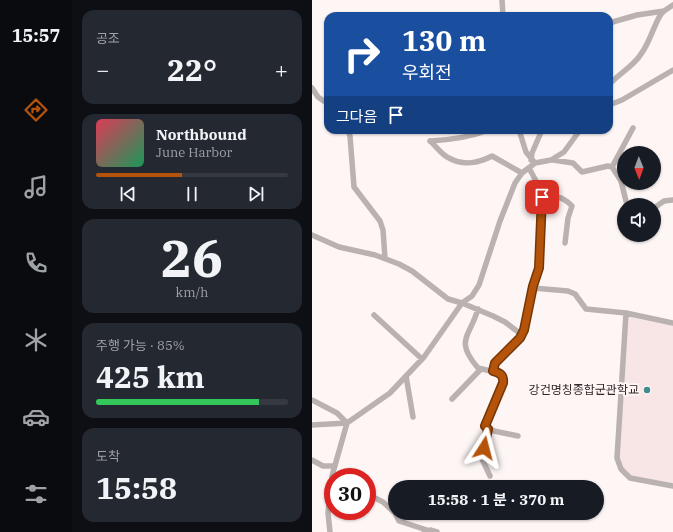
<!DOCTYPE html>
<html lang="ko">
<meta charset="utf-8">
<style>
:root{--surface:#171b24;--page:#242831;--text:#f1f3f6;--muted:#9ea1a6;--line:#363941;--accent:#b45309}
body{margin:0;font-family:"IBM Plex Serif","Noto Sans KR",serif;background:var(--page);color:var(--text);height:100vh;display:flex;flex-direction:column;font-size:15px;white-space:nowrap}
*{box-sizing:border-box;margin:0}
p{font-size:13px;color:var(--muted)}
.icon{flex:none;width:22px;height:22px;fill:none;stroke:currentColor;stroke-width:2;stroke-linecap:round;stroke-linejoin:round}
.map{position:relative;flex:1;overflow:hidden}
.sheet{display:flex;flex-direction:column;gap:10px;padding:10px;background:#0d0f14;width:240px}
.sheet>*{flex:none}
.top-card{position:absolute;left:12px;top:12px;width:289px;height:122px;border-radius:12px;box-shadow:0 1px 3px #0004;background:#1a4fa0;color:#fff;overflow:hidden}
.needle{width:26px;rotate:179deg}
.buttons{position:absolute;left:305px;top:146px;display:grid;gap:8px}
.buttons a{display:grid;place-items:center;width:44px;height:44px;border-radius:50%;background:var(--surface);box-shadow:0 1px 3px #0004;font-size:20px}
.speed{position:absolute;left:12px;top:468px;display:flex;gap:8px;font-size:20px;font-weight:700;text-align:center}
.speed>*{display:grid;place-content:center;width:52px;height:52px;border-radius:50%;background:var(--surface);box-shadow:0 1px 3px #0004;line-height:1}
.speed .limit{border:6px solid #d22;background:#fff;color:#111}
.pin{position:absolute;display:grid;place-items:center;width:34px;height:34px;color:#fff;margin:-17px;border-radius:8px;box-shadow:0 2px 6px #0006}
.me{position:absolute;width:44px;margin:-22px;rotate:9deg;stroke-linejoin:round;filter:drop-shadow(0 0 3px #0008)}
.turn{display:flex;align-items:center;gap:14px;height:84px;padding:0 12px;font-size:18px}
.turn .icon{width:52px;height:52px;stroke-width:2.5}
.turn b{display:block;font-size:28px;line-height:34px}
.then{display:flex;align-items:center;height:38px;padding:0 12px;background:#0003;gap:8px;font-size:15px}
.big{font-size:30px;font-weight:700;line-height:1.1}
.sheet .widget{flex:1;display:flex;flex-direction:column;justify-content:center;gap:6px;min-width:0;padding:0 14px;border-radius:12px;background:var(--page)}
.sheet .dial{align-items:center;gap:0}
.dial b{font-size:52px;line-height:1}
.song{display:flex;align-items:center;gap:12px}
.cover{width:48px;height:48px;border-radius:6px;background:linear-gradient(135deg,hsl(350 70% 55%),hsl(150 70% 35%))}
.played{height:4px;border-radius:2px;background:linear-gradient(90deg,var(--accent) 45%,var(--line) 45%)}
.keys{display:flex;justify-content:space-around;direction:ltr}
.heat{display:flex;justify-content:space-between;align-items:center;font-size:22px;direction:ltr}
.charge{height:6px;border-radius:3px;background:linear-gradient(90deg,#34c759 85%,var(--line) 0)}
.trip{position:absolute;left:76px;top:480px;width:216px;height:40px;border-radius:20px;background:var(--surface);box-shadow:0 1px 3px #0004;font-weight:700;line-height:40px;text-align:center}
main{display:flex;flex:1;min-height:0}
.tab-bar{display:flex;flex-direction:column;width:72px;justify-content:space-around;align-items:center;background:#090b0e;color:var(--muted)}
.tab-bar .icon{width:28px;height:28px}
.tab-bar .selected{color:var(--accent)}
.tab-bar b{font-size:18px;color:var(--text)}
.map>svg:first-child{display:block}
.built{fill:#f8e6e6}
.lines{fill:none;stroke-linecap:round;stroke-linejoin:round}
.minor{stroke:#bab1b1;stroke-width:5.5}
.route-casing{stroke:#753606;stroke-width:10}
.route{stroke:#b45309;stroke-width:7}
.poi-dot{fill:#438b8c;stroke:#fef5f5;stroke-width:1.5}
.labels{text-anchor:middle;stroke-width:4;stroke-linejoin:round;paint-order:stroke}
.poi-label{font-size:12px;fill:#302828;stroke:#fef5f5;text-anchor:end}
</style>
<main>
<nav class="tab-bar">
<b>15:57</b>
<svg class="icon selected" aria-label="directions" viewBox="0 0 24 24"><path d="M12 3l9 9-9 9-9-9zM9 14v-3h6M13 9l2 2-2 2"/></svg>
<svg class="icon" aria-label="music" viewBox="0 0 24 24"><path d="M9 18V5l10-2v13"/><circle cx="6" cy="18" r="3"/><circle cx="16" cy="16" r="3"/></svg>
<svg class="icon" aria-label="phone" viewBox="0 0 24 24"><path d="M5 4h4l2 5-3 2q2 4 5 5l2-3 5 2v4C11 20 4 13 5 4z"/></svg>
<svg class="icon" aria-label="climate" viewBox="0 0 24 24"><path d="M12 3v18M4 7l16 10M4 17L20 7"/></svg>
<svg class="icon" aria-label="car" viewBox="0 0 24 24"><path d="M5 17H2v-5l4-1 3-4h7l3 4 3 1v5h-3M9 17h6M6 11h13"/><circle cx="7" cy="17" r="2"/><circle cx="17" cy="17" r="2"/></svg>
<svg class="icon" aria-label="filters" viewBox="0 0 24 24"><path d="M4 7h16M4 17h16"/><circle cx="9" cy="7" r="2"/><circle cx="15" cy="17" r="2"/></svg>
</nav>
<section class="sheet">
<div class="widget"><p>공조</p>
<div class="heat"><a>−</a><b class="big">22°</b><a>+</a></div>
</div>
<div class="widget">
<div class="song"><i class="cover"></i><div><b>Northbound</b><p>June Harbor</p></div></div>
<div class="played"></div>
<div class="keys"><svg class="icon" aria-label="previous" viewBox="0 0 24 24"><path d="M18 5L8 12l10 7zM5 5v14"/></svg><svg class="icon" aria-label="pause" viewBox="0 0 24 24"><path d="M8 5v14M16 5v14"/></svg><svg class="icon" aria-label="next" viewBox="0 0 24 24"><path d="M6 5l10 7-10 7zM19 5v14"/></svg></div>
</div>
<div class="widget dial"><b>26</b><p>km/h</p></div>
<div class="widget"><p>주행 가능 · 85%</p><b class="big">425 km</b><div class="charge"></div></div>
<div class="widget"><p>도착</p><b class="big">15:58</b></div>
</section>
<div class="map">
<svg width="361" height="532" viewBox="0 0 361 532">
<rect width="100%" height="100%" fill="#fef5f5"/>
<!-- built -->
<path class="built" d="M314,313L361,323V486L318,478L305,458Z"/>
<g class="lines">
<!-- minor -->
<path class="minor" d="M190,0L191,16
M297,23L325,15L352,11
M297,85C307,73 321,67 329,54C338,42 341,27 349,14L352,11L361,5
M0,88L6,97L16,104
M297,105L310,100L361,70
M36,130L38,136L42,187L68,221L71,230L73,258
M207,130L214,152L223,163
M118,141C124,146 130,155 137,158C151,166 167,163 180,156L210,173
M118,141C138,140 158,137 177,130
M219,160L220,153L230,130
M241,160L261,163L270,172L296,166L300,167L309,181L315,205
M300,167L321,128
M230,202C244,196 248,194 260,206L256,218L253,243
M342,208L352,201L361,200
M0,235L27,247L63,255L87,264L100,271L136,299L150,303L181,316L193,322L210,335
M221,288L256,291L263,294L274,309L314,313L305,458L309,469L318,478L361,486
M166,309C158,337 142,340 166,368L187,373L192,379L191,383L173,426L182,431L206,436
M314,313L361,323
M62,315L110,359
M181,371L183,363L210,335L217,309L221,286L227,268L230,197L224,181L217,168
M94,376L101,417
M140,399L169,369
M0,400L25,413L35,423
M0,425L35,423
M176,429L170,459L178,476
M0,460L11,466H22
M55,494L71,502L83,513
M83,513L87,521L115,530
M18,532L16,513L20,476L35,423L78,393L112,357L150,303L160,296L167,285L188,221L203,183L210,173L223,163L239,160L252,152L268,130
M112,532L118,530L125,532"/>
</g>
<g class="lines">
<defs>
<path id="route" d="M172,448L176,429L173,426L191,383C192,375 188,373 181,371L183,363L208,338L212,330L221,286L227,268L230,197"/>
</defs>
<!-- route casing -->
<use href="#route" class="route-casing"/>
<!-- route -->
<use href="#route" class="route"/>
</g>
<!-- markers -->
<circle class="poi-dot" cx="335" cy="390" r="4"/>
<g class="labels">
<!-- poi labels -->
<g class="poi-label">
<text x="327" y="394">강건명칭종합군관학교</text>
</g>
</g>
</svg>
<div class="buttons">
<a><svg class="needle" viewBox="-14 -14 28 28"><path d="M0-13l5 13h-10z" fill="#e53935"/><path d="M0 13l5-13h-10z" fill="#9ea1a6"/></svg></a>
<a><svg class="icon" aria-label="sound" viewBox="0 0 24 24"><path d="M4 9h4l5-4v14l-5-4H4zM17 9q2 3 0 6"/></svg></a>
</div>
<div class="speed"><div class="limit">30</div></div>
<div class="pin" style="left:230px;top:197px;background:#d93025"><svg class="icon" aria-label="arrive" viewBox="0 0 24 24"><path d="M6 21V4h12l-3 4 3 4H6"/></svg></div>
<svg class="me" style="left:172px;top:448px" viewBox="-20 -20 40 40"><path d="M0-17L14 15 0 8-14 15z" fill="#b45309" stroke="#fff" stroke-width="4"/></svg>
<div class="trip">15:58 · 1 분 · 370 m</div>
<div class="top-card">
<div class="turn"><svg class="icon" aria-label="right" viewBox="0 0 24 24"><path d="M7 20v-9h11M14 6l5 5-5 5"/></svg><div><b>130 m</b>우회전</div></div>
<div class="then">그다음<svg class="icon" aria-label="arrive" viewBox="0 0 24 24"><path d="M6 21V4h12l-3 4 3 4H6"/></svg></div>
</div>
</div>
</main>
